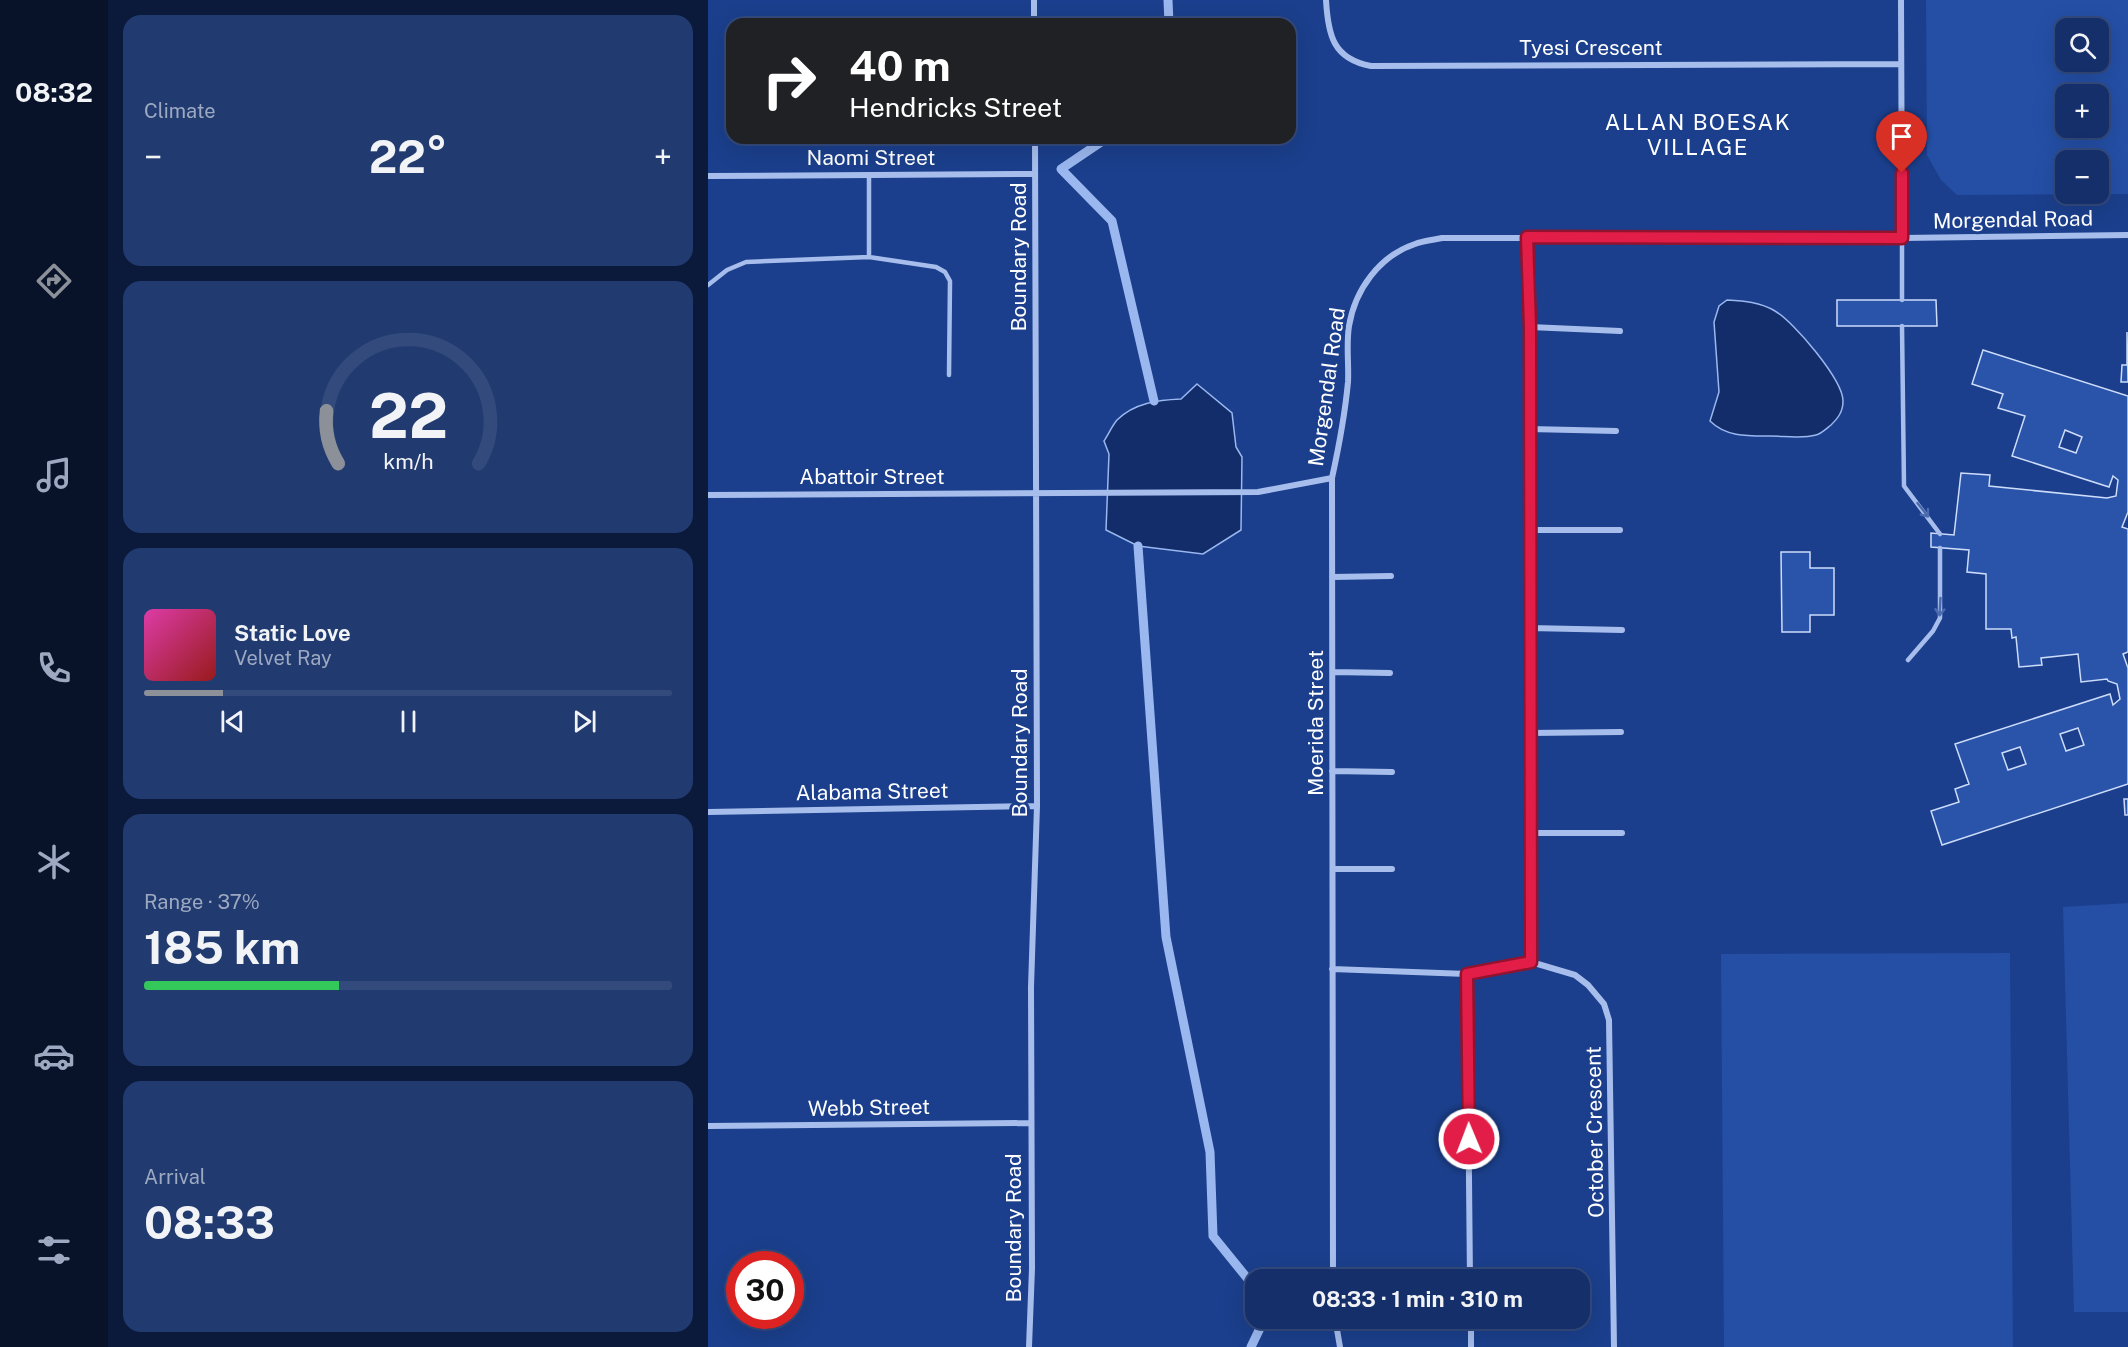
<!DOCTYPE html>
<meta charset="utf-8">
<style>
:root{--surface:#142f69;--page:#213b71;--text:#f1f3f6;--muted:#9da9c0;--line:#334a7d;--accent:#8c9099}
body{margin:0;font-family:"Public Sans",sans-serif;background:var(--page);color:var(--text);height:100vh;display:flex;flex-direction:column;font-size:22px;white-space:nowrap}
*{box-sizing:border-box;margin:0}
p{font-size:20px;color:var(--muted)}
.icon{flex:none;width:33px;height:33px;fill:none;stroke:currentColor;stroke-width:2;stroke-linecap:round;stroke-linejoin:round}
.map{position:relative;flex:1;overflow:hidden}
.panel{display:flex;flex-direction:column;gap:15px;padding:15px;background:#0b1a3a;width:600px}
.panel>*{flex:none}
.banner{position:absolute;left:18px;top:18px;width:570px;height:126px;border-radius:18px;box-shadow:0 6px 24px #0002,0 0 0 2px var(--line);background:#202124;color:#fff;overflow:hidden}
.tools{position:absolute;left:1347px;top:18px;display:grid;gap:12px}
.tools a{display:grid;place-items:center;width:54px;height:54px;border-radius:12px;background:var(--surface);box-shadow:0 6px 24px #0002,0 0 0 2px var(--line);font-size:30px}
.speed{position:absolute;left:18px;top:1251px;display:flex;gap:12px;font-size:30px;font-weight:700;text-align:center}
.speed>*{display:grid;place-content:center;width:78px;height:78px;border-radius:50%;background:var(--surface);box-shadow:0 6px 24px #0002,0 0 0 2px var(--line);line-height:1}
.speed .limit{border:9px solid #d22;background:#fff;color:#111}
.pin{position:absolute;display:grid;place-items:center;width:51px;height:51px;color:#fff;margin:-62px -26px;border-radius:50% 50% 50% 0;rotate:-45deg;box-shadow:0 0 6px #0007}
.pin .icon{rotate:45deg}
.me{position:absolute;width:66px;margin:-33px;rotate:359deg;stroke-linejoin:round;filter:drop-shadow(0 0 4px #0008)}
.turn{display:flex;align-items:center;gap:21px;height:126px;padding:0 24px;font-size:27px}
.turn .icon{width:78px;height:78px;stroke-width:2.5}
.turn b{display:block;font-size:42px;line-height:51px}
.big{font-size:45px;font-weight:700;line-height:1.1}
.panel .tile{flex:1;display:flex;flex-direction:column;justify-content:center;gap:9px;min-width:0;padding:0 21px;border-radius:18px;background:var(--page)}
.panel .dial{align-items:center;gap:0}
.dial svg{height:156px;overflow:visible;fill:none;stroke:var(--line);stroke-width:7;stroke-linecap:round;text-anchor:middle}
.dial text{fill:var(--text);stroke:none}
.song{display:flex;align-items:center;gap:18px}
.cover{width:72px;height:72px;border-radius:9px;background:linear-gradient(135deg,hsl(320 70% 55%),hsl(0 70% 35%))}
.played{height:6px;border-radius:3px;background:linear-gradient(90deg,var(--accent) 15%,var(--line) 15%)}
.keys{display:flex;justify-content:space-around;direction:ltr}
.heat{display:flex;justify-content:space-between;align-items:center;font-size:33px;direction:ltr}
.charge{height:9px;border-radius:4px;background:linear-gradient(90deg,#34c759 37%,var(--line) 0)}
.trip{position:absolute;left:537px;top:1269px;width:345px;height:60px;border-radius:18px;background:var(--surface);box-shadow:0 6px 24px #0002,0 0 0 2px var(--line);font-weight:700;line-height:60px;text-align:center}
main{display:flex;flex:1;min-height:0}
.tabs{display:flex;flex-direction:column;width:108px;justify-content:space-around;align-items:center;background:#08132a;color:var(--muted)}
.tabs .icon{width:42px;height:42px}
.tabs .selected{color:var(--accent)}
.tabs b{font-size:27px;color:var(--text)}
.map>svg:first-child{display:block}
.green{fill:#244fa5;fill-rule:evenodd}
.water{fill:#122d6a;stroke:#9ab7ef;stroke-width:1.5}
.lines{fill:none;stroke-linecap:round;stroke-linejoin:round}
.stream{stroke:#9ab7ef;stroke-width:9}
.building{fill:#2a54aa;stroke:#cddcfa;stroke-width:1.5;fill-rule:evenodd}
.lane{stroke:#a7beed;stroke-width:4.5}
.street{stroke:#a7beed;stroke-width:6}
.oneway{stroke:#4c6bae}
.route-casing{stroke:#92132f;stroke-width:15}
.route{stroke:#e11d48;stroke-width:10}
.labels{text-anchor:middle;stroke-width:6;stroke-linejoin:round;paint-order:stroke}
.street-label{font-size:21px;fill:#fff;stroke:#1b3f8c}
.neighbourhood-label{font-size:22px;letter-spacing:1.5px;fill:#fff;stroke:#1b3f8c}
</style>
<main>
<nav class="tabs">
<b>08:32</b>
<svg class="icon selected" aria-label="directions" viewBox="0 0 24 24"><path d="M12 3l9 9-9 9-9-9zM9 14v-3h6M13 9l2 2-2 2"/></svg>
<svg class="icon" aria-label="music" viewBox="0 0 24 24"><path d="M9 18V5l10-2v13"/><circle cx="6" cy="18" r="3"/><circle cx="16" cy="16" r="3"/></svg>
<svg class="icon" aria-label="phone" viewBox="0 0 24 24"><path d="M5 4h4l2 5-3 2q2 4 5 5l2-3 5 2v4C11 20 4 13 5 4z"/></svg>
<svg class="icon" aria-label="climate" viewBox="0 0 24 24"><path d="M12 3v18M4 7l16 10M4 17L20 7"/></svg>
<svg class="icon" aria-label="car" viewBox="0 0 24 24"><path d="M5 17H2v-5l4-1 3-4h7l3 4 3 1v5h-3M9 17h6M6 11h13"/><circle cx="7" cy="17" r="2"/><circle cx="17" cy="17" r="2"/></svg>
<svg class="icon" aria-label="filters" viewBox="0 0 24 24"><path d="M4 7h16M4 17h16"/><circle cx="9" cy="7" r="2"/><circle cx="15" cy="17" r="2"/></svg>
</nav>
<section class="panel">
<div class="tile"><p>Climate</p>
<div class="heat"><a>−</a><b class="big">22°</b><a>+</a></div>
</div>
<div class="tile dial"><svg viewBox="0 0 100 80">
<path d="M14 69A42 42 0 1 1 86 69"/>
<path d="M14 69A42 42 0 0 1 8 42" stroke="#8c9099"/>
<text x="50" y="56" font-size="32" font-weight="700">22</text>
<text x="50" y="72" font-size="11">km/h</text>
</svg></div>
<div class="tile">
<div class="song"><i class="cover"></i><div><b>Static Love</b><p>Velvet Ray</p></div></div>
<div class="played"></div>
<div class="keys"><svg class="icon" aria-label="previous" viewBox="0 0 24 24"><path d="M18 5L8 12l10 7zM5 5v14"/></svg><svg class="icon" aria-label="pause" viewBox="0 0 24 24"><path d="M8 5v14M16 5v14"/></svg><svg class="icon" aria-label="next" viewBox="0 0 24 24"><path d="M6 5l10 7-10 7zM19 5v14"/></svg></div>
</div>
<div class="tile"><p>Range · 37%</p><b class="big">185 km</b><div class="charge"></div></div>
<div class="tile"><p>Arrival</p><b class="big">08:33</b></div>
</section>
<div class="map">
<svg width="1420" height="1347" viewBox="0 0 1420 1347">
<rect width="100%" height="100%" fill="#1b3f8c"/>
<!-- green -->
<path class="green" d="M1218,0H1420V194L1249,195L1233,180L1219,155ZM1358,28H1390V62H1358ZM1358,94H1390V128H1358ZM1358,160H1390V194H1358Z
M1420,903V1312H1366L1355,907Z
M1302,953L1305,1347H1016L1013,954Z"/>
<!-- water -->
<path class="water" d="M1019,300C1036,301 1052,302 1067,311C1086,322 1135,380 1135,401C1135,412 1130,418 1123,425C1119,428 1113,434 1108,435C1094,439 1077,436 1062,436C1040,436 1018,437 1002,421L1011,392L1006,322L1011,306Z
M489,384L524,413L528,447L534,457L533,530L495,554L430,546L398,530L401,454L396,441C400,435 404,426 409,420C426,403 450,400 473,399Z"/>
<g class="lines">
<!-- stream -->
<path class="stream" d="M460,0L461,24
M399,138L353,169L404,221L446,401
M430,546L458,937L502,1152L505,1236L548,1289
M543,1347L554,1324L553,1318"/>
</g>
<!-- building -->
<path class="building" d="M1129,300H1228L1229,326H1129Z
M1419,332L1420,382H1413L1414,365H1419Z
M1275,350L1420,396V512L1414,527L1420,529V652L1415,654L1420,668V784L1234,845L1223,811L1251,802L1247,789L1261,784L1247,744L1402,694L1405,705L1412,699L1409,684L1400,681L1399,679L1373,682L1370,654L1333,658L1334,665L1311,667L1308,637L1304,638L1303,629H1278V574L1259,572L1261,550L1223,547V533L1246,535L1253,473L1282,475L1281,486L1399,498L1408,496L1410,480L1405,476L1401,487L1304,456L1317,416L1290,408L1295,394L1264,384ZM1357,430L1374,437L1368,453L1351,447ZM1370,728L1376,745L1358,751L1352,734ZM1312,747L1318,764L1300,770L1294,753Z
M1073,552H1102V568H1126V615H1102V632H1074Z
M1416,799H1420V815H1417Z"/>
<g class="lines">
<!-- lane -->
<path class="lane" d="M1194,238V300
M161,257V175
M0,285L19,270L38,262L161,257L228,267L237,272L242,281L241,375
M1194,326L1196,486L1232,534
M1200,660L1225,631L1232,618V548"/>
<!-- street -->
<path class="street" d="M326,0V24
M618,0C620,35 625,59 663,66L1193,64
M1193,0L1194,238
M0,176L327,174
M819,237L822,327L823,962
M822,327L912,331
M822,429L908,431
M0,495L550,492L624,478
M822,530H912
M624,577L683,576
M822,628L914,630
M625,672L682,673
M822,733L913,732
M624,771L684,772
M0,812L329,806
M822,833H914
M625,869H684
M624,969L759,974L823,962L867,975L880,985L896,1004L901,1020L906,1347
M759,974L762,1280
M0,1126L323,1123
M625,1280L624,478C631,446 637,414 640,382C641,364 638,345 641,326C647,290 671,256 707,244C715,241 725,240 734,238H1194L1420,235
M627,1318L632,1347
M763,1318V1347
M321,1347L324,1268L323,987L329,806L327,138"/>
</g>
<!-- one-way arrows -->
<defs><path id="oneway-shaft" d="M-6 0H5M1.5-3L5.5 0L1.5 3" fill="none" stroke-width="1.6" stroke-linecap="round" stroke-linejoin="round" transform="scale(1.5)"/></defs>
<g class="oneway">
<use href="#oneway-shaft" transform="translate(1215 510) rotate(52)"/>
<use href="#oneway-shaft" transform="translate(1232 607) rotate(93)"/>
</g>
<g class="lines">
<defs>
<path id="route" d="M761,1139L759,974L823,962L822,327L819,237L1194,238V173"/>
</defs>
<!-- route casing -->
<use href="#route" class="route-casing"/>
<!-- route -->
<use href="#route" class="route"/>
</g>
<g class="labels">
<!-- street labels -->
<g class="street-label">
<text x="883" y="55">Tyesi Crescent</text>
<text x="163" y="165">Naomi Street</text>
<text transform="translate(1305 220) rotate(-1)" y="7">Morgendal Road</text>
<text transform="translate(311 257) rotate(-90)" y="7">Boundary Road</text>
<text transform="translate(619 387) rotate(-82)" y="7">Morgendal Road</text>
<text x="164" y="484">Abattoir Street</text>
<text transform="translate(608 723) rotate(-90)" y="7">Moerida Street</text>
<text transform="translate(312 743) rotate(-90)" y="7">Boundary Road</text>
<text transform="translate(164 792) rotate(-1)" y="7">Alabama Street</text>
<text transform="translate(161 1108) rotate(-1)" y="7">Webb Street</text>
<text transform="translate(887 1132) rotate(-91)" y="7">October Crescent</text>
<text transform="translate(306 1228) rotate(-90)" y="7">Boundary Road</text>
</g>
<!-- neighbourhood labels -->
<g class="neighbourhood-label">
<text x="990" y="130">ALLAN BOESAK<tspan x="990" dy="25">VILLAGE</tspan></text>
</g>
</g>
</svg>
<div class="tools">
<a><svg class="icon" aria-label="search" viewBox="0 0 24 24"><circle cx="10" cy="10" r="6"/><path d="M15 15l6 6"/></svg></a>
<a>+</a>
<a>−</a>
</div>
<div class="speed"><div class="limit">30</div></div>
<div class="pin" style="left:1194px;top:173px;background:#d93025"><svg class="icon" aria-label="arrive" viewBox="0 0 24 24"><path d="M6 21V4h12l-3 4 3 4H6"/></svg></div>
<svg class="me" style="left:761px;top:1139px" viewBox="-20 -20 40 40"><circle r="17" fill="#e11d48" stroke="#fff" stroke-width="3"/><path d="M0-11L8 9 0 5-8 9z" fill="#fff"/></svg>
<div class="trip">08:33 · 1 min · 310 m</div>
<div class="banner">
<div class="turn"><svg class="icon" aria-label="right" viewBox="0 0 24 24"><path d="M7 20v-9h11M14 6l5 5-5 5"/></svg><div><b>40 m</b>Hendricks Street</div></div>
</div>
</div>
</main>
